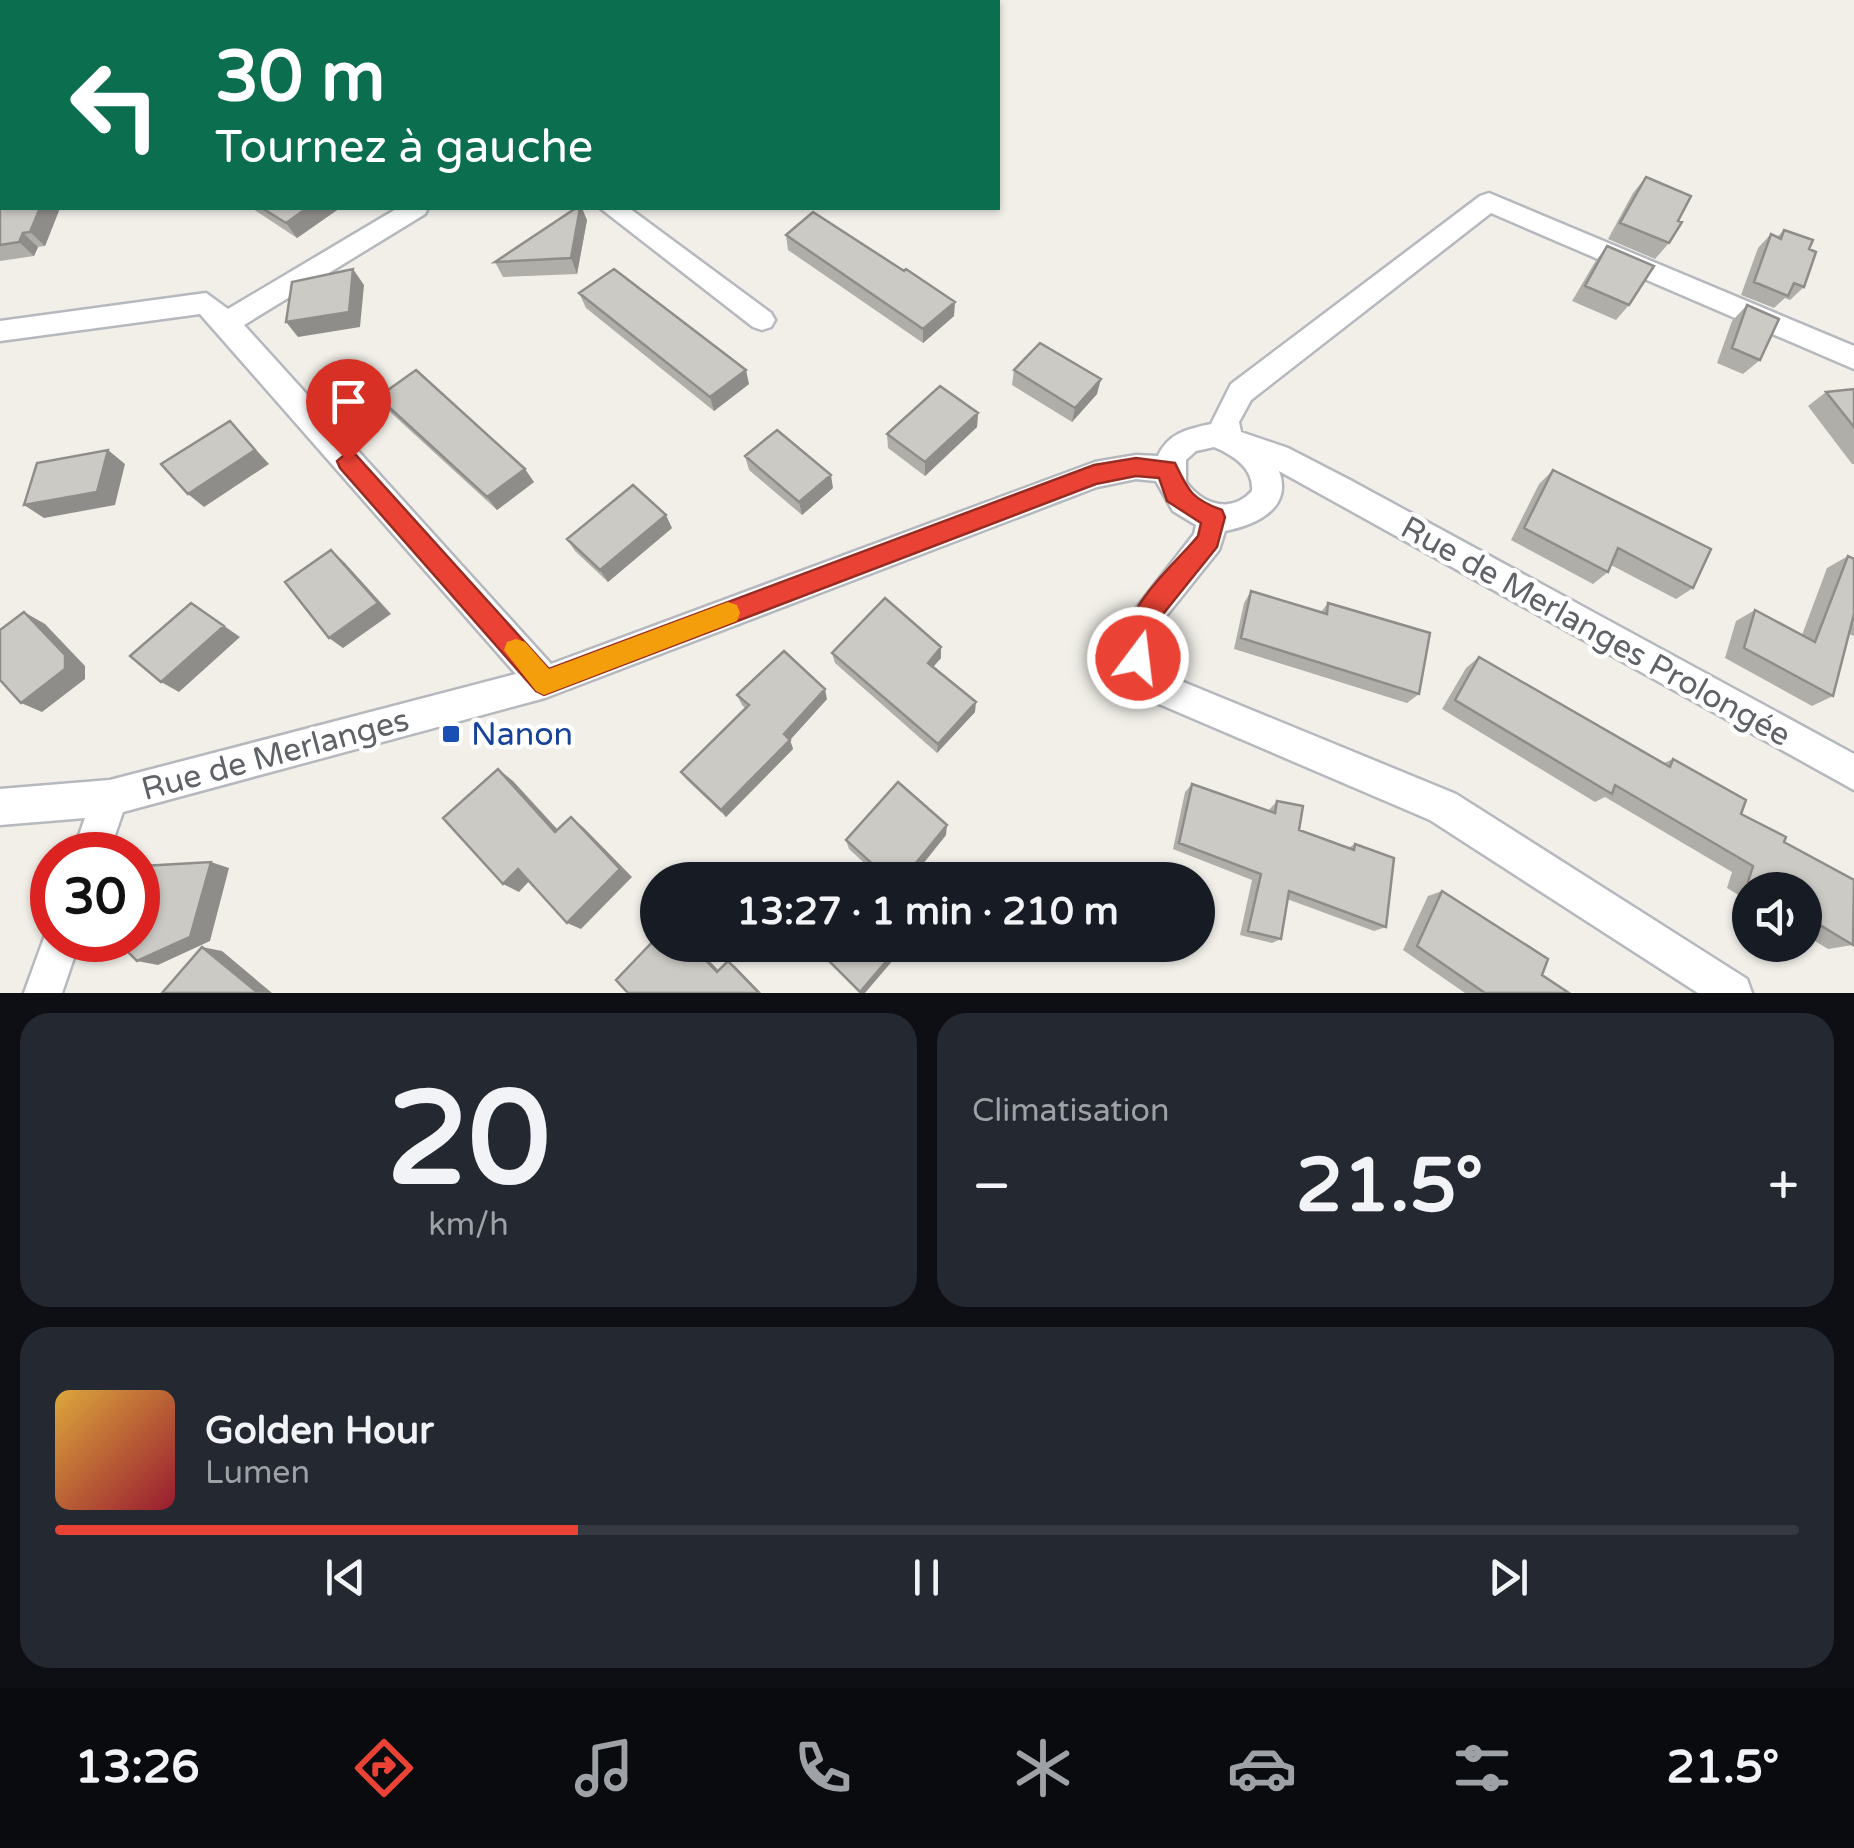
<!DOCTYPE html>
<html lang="fr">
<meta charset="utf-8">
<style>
:root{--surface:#171b24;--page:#242831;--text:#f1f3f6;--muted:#9ea1a6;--line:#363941;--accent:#ea4335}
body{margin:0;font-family:"Varela Round",sans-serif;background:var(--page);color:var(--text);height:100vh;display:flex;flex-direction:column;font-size:38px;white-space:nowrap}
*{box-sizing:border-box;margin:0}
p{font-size:32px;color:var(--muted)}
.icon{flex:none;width:55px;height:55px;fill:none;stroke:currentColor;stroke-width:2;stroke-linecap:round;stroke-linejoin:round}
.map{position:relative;height:993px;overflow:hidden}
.drawer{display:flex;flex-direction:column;gap:20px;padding:20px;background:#0d0f14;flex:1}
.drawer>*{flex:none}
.banner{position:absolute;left:0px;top:0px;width:1000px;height:210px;box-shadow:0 2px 8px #0004;background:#0b6e4f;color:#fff;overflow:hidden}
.controls{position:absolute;left:1732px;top:872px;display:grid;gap:20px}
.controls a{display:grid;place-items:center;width:90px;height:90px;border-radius:50%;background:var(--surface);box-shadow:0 2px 8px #0004;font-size:50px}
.speed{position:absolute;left:30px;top:832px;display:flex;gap:20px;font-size:50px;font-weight:700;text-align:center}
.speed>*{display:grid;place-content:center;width:130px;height:130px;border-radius:50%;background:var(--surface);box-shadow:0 2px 8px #0004;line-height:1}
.speed .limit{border:15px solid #d22;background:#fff;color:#111}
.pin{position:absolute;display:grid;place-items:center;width:85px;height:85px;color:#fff;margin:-102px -42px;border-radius:50% 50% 50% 0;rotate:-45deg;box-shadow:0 0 10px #0007}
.pin .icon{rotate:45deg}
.me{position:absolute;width:110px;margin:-55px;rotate:15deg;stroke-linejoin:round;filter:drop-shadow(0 0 8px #0008)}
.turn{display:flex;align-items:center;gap:35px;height:210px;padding:0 50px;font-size:45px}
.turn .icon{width:130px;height:130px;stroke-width:2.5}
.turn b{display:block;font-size:70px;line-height:85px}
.big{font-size:75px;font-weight:700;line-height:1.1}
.drawer .card{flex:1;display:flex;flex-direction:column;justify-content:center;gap:15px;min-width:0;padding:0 35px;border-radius:30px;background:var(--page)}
.drawer .dial{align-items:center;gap:0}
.dial b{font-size:130px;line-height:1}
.song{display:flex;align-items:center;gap:30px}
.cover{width:120px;height:120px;border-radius:15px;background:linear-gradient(135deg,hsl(40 70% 55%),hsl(350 70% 35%))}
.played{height:10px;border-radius:5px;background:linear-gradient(90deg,var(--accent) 30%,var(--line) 30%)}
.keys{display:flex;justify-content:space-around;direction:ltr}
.heat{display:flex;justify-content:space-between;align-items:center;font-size:55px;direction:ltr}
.drawer .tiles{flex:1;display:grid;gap:20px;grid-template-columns:1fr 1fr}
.card:last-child{grid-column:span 2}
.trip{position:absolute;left:640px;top:862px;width:575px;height:100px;border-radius:50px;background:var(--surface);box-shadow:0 2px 8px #0004;font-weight:700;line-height:100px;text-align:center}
.tab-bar{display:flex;height:160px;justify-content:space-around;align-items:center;background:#090b0e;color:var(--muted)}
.tab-bar .icon{width:70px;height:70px}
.tab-bar .selected{color:var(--accent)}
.tab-bar b{font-size:45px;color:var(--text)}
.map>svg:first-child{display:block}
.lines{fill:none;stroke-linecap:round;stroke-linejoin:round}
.minor-casing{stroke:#b5b8bc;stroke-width:5}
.minor{fill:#fff;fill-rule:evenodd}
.wall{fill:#afaea9}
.shaded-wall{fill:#8f8d8a}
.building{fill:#cccac5;stroke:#8f8d8a;stroke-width:2.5}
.route{fill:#ea4335;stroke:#982c22;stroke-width:2.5}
.slow{fill:#f59e0b}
.transit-dot{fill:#1a4fb4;stroke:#fff;stroke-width:4}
.labels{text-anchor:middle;stroke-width:9;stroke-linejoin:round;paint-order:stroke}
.street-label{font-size:32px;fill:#5f6368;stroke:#fff}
.transit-label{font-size:32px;fill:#164399;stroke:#fff;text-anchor:start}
</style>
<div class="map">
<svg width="1854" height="993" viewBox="0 0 1854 993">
<rect width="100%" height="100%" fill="#f1efe8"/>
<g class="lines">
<defs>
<path id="minor" d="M254,0H282L284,2H256Z
M1489,193L1854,346V369L1491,213L1251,400L1239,422L1241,432L1288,448L1350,480L1854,754V790L1279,471C1293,509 1255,525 1225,531L1219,550L1155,630V653L1176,679L1456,794L1747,979L1752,993H1698L1430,820L1152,701L1122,658L1123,625L1194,534L1196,525L1173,511L1156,481L1136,479L1097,487L545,698L123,812L108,855H72L85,818L0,825V789L110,780L516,674L200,314L0,341V321L206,293L228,309L398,208H428L425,214L244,325L551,664L1095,462L1136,455L1158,456C1168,433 1188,429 1211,424L1231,384L1480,196ZM1214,447C1233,455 1254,468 1252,491C1231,514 1203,505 1186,482V460L1196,451Z
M600,208H629L771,313L775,320L771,327L762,330L753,327Z
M52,925V940H80L62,993H24L48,927Z"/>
</defs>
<!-- minor casing -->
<use href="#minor" class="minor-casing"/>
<!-- minor -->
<use href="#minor" class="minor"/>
</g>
<!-- wall -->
<path class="wall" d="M0,135L40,208H60L45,246L38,247L34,256L0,261Z
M1646,177L1678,221L1669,243L1655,259L1608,239L1633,193Z
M253,208H340L297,238L256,211Z
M587,220L577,274L503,277L495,262Z
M1784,230L1809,249L1804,287L1790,300L1785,298L1774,308L1741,295L1758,248L1771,234L1777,237Z
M786,235L954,316L923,343L788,250Z
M1607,246L1629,305L1616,320L1572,301L1595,262Z
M579,293L749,384L714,411L586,308Z
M1747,305L1760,360L1743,374L1717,363L1732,321Z
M1014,370L1097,394L1072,422L1012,385Z
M1854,389V464H1852L1808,406L1826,392Z
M378,397L534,482L497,510L389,411Z
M978,413L977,427L925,476L888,448L887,434Z
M745,456L833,488L802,515L749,470Z
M1553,470L1693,588L1676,599L1611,565L1608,572L1593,584L1511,540L1539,484Z
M672,528L608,582L575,551L567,539Z
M1848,556L1854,559V636L1849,634L1833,696L1812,706L1725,658L1736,621L1755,610L1802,635L1827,568Z
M1251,591L1321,612L1328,603L1419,694L1407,703L1234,649L1244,603Z
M832,653L941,658L933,667L975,712L937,753L835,663Z
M1479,657L1664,763L1673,759L1741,814L1784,842L1853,945L1828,949L1805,935V890H1750V902L1727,888L1732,872L1605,797L1595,802L1442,709L1466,668Z
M737,695L827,699L790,740L793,749L726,817L687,780L681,772L745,708L742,705Z
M1192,784L1268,811L1277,801L1299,830L1348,848L1355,844L1386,927L1374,931L1287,899L1281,939L1272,943L1240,935L1252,880L1173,849L1185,792Z
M946,835L910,880H866L873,871L849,849L846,840Z
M1442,891L1542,975L1569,993H1465L1403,950L1428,896Z"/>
<!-- shaded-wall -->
<path class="shaded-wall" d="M15,0H46L48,2H11Z
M2,7V30L0,28V8Z
M40,208H60L45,246L30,232Z
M307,208H340L297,238L286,223Z
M580,208H582L587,220L577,274L571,258Z
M23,233L38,247L34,256L19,242Z
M353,269L364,285L360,327L298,337L286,322Z
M955,302L954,316L923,343V329Z
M746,370L749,384L714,411L710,397Z
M1101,379L1097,394L1072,422L1075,408Z
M978,413L977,427L925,476V462Z
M230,421L269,464L204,507L188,494Z
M108,450L125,464L115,505L44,518L24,505Z
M525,469L534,482L497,510L487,497Z
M831,475L833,488L802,515L799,502Z
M666,515L672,528L608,582L600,570Z
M331,550L344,562L391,614L343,648L329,638Z
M191,603L240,637L179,692L161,682Z
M24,612L45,624L85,666V679L42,712L21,703Z
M941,647V658L928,673V663Z
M825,689L827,699L790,740L793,749L726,817L721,810L784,734Z
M976,702L975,712L937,753L938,744Z
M498,769L513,781L569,842L555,832Z
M571,817L584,828L632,877L581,929L567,923Z
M947,825L946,835L910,880H902Z
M211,862L229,868L210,941L158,965L137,961Z
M518,869L533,877L519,892L503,884Z
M691,945H694L725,977L717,972Z
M900,945H906L865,993H860Z
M202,947L222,951L272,993H258Z
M728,961L735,966L761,993H759Z"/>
<!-- building -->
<path class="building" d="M0,0H15L11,2H2V7L0,8Z
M2,129V208H40L30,232L23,233L19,242L0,245V135Z
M1646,177L1691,196L1678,221L1682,222L1669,243L1620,223Z
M262,208H307L286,223Z
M576,208H580L571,258L495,262Z
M813,212L904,271L906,269L955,302L923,329L786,235Z
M1784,230L1813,240L1809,249L1816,252L1804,287L1794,283L1788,296L1754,282L1771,234L1781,239Z
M1607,246L1654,266L1629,305L1585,286Z
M353,269L349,312L286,322L292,282Z
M614,269L746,370L710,397L579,293Z
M1747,305L1779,319L1760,360L1732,348Z
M1040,343L1101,379L1075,408L1014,370Z
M416,370L525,469L487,497L378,397Z
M940,386L978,413L925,462L887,434Z
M1854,389V427L1826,392Z
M230,421L255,450L188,494L161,464Z
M777,430L831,475L799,502L745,456Z
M108,450L97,492L24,505L37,463Z
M1553,470L1711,549L1693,588L1618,548L1608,572L1524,528Z
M633,485L666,515L600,570L567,539Z
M331,550L378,603L329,638L285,582Z
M1848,556L1854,559V614L1833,696L1744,648L1755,610L1815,642Z
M1251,591L1327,614L1328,603L1430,633L1419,694L1241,638Z
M885,598L941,647L928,663L976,702L938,744L832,653Z
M191,603L224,626L161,682L130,656Z
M24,612L65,655V669L21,703L0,680V630Z
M784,651L825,689L784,734L790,740L721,810L681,772L749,705L737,695Z
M1479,657L1670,767L1673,759L1746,800L1741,814L1786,837L1784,842L1854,880L1853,945L1805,916V890H1762L1748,882L1753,866L1615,785L1612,794L1455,700Z
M498,769L555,832L571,817L620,869L567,923L518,869L503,884L443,818Z
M898,782L947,825L902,880H890L888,878L890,880H866L877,868L846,840Z
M1192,784L1275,813L1277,801L1303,806L1299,830L1354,850L1355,844L1394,858L1386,927L1289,891L1281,939L1248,931L1261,874L1179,843Z
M211,862L190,937L137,961L118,942V940H138V880L142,866Z
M1442,891L1548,959L1542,975L1569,993H1485L1417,946Z
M658,936V945H691L717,972L728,961L759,993H628L616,980Z
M813,945H900L860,992Z
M202,947L258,993H162Z"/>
<!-- route -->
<path class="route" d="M348,452L356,455L549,669L1094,465L1136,458L1175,463C1188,490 1191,499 1222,510L1225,517L1217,547L1151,629L1147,666L1138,670L1129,666C1108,619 1171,569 1198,536L1201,523L1167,501L1159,478L1136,476L1096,484L544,695L536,691L340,468L337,461Z"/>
<!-- slow -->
<path class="slow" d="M728,602L737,605L740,613L737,621L544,695L536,691L504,650L507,642L516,639L525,642L549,669Z"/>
<!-- markers -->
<rect class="transit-dot" x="441" y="724" width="20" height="20" rx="5"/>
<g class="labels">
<!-- street labels -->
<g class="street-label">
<text transform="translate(1596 631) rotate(29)" y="11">Rue de Merlanges Prolongée</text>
<text transform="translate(275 754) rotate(-15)" y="11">Rue de Merlanges</text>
</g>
<!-- transit labels -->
<g class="transit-label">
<text x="471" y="745">Nanon</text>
</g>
</g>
</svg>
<div class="controls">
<a><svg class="icon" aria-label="sound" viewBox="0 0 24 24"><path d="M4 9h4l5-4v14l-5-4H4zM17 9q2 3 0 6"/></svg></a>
</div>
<div class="speed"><div class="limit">30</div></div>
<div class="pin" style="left:348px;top:461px;background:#d93025"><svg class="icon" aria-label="arrive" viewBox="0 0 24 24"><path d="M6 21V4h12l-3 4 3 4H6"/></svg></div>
<svg class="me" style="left:1138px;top:658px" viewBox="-20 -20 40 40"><circle r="17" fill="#ea4335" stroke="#fff" stroke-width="3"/><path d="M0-11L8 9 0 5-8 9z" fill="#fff"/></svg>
<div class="trip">13:27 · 1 min · 210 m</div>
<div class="banner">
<div class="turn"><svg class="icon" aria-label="left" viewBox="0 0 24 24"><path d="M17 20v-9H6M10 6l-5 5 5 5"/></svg><div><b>30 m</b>Tournez à gauche</div></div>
</div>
</div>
<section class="drawer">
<div class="tiles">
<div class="card dial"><b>20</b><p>km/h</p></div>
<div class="card"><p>Climatisation</p>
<div class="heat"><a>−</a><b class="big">21.5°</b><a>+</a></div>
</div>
<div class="card">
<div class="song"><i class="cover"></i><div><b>Golden Hour</b><p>Lumen</p></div></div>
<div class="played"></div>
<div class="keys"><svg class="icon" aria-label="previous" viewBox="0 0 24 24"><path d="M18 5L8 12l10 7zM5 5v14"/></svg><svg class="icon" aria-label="pause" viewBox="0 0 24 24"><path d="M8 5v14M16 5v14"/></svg><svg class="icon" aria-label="next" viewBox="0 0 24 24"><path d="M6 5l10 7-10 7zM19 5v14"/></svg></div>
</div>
</div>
</section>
<nav class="tab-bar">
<b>13:26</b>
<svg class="icon selected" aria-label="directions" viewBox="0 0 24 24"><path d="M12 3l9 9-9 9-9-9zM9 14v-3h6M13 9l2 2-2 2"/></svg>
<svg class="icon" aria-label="music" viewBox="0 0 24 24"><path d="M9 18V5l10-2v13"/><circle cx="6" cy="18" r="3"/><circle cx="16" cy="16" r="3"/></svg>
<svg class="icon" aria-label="phone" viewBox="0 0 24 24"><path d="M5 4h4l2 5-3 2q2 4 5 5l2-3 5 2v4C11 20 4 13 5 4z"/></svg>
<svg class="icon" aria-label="climate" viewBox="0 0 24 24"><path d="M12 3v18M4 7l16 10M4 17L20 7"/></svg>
<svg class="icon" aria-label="car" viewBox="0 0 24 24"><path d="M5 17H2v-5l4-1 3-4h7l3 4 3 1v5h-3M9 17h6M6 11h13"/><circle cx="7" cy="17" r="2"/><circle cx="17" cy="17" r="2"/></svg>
<svg class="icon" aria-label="filters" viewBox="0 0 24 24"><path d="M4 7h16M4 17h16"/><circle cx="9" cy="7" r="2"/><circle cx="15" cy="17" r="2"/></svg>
<b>21.5°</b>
</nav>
